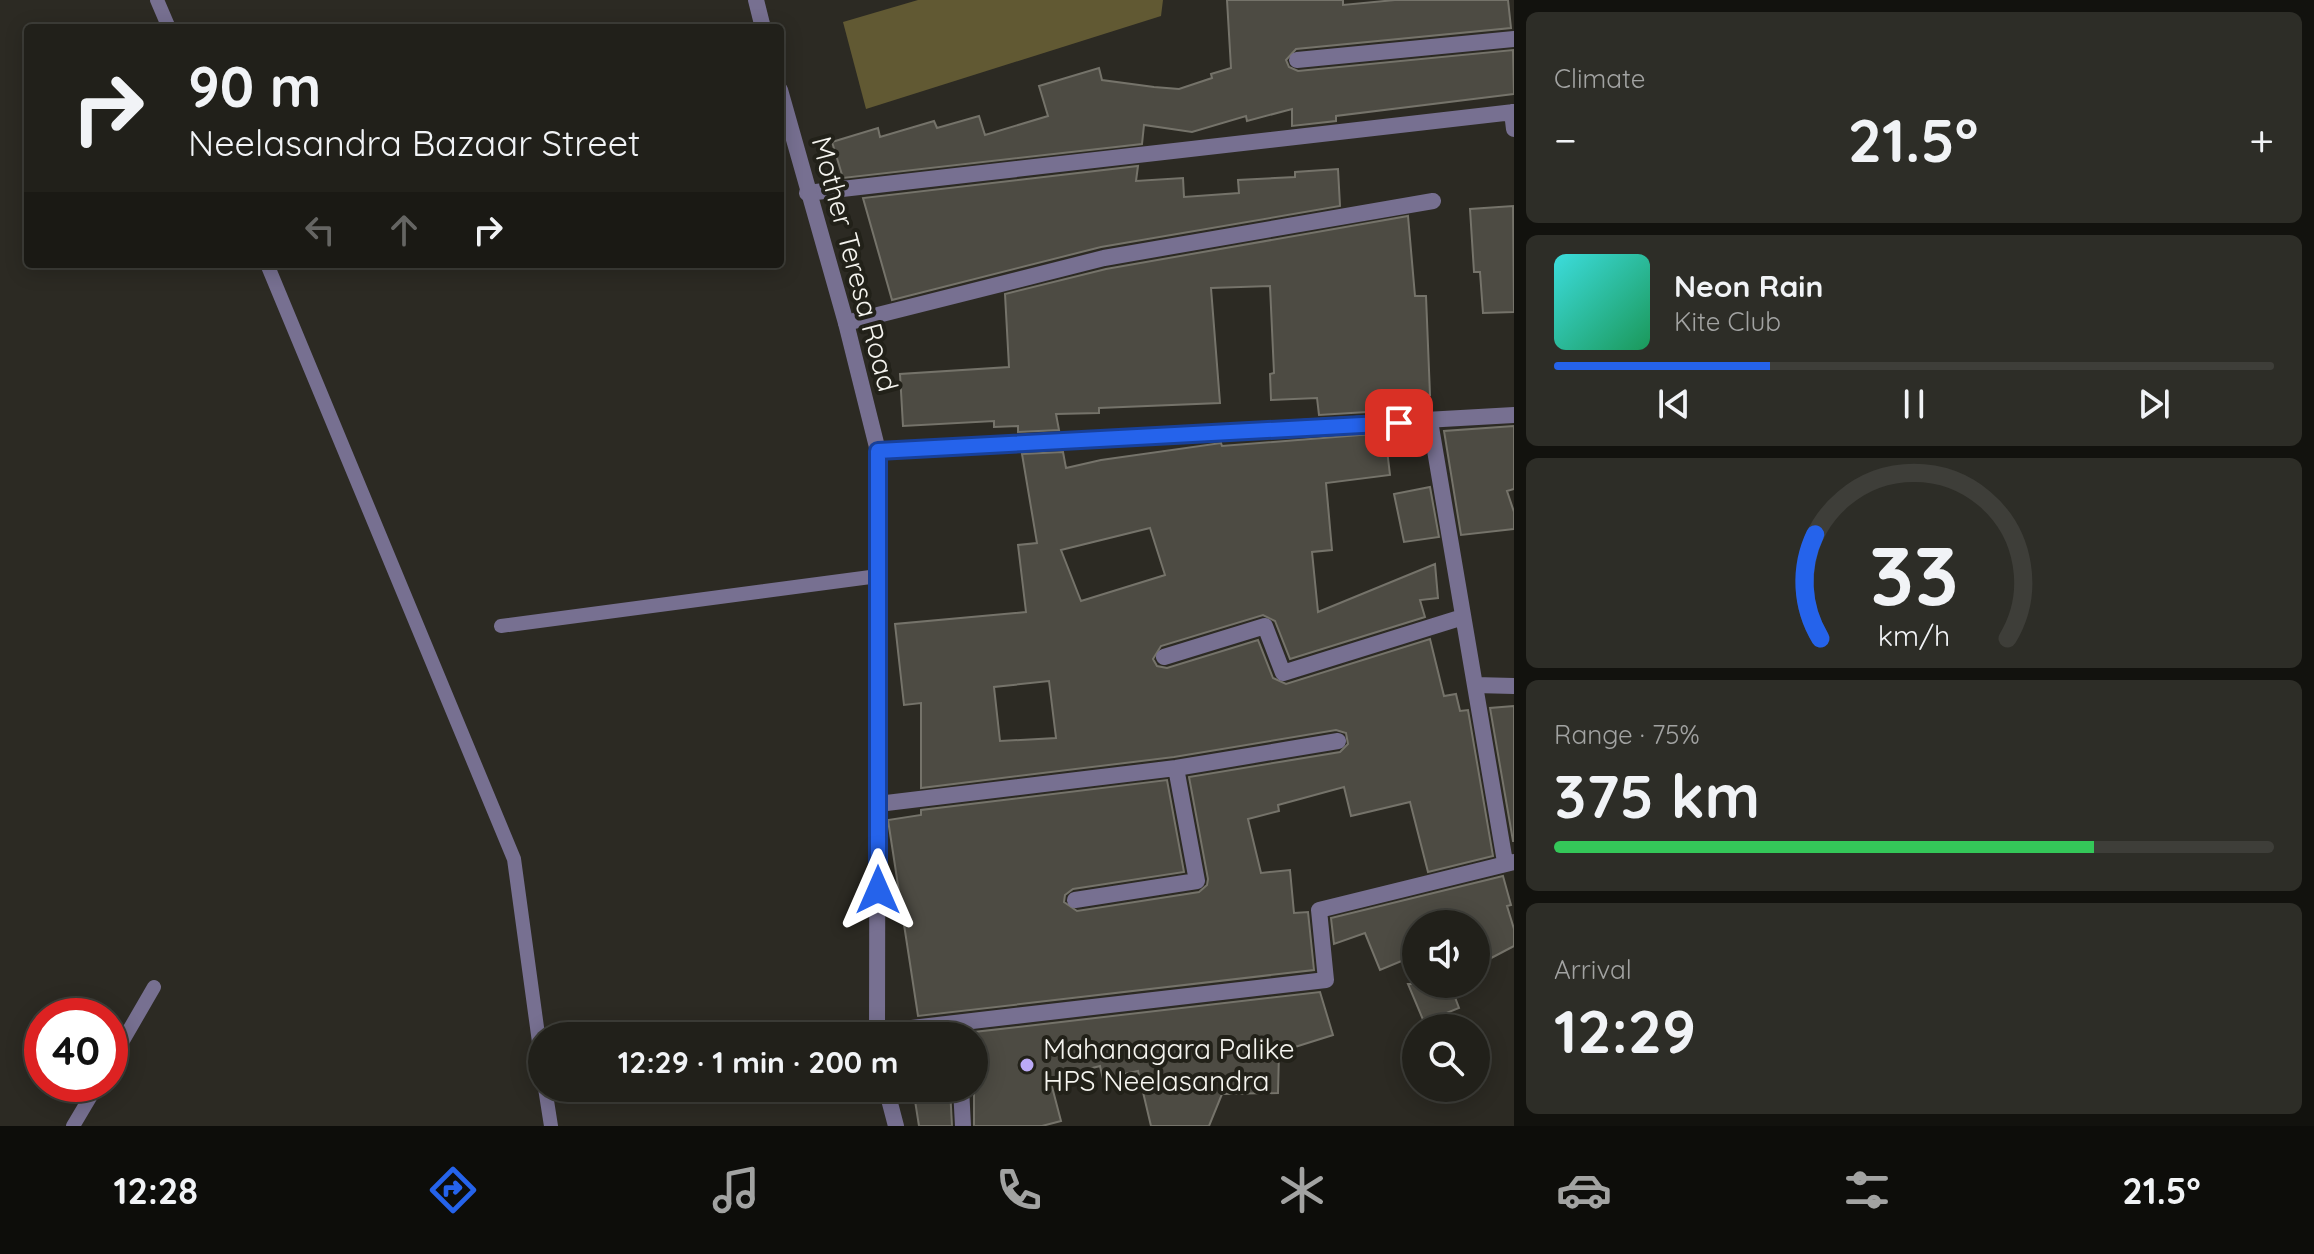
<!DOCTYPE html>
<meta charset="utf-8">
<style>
:root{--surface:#21201a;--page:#2d2d27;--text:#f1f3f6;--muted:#a2a3a2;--line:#3e3e39;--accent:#2563eb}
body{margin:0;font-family:Quicksand,sans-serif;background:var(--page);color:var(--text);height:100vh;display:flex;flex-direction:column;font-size:30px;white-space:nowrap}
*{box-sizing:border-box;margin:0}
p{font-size:26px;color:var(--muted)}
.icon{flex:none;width:44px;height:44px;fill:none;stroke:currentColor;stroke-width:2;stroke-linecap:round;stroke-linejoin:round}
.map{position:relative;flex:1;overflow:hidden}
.drawer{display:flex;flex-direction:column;gap:12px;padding:12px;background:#12120e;width:800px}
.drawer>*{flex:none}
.guide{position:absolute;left:24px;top:24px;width:760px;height:244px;border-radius:8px;box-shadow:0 4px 20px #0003,0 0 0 2px var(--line);background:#21201a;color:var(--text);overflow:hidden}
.buttons{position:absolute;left:1402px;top:910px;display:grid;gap:16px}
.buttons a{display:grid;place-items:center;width:88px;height:88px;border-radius:50%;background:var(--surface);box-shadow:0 4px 20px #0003,0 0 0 2px var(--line);font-size:40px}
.speed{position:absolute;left:24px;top:998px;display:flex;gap:16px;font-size:40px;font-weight:700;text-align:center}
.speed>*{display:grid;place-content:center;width:104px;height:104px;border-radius:50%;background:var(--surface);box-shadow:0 4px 20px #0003,0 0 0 2px var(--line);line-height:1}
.speed .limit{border:12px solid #d22;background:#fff;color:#111}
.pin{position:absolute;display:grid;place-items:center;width:68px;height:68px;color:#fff;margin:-34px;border-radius:16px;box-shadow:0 4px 12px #0006}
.me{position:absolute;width:88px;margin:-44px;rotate:0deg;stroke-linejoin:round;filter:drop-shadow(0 0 6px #0008)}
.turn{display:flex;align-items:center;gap:28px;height:168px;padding:0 32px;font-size:36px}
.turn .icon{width:104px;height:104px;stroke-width:2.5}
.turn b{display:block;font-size:56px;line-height:68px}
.lanes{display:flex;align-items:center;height:76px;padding:0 32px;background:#0003;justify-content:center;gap:40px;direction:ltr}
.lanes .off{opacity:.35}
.big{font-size:60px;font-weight:700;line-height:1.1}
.drawer .tile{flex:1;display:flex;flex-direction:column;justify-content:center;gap:12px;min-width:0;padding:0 28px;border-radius:12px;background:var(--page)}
.drawer .dial{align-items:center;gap:0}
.dial svg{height:208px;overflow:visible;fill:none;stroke:var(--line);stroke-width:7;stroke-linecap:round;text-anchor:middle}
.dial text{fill:var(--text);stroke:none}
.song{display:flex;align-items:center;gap:24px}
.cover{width:96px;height:96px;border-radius:12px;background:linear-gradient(135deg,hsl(180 70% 55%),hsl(150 70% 35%))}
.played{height:8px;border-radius:4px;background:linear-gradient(90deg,var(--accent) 30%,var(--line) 30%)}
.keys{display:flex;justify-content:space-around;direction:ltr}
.heat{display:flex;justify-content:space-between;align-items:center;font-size:44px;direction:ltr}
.charge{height:12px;border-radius:6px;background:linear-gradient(90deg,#34c759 75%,var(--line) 0)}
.trip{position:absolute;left:528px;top:1022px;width:460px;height:80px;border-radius:40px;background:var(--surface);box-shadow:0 4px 20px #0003,0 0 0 2px var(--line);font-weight:700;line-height:80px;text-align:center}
.tab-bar{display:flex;height:128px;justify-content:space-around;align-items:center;background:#0d0d0a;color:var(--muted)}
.tab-bar .icon{width:56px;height:56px}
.tab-bar .active{color:var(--accent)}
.tab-bar b{font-size:36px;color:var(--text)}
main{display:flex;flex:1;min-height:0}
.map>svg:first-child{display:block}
.forest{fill:#615933}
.building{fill:#4d4b43;stroke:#75736a;stroke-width:2;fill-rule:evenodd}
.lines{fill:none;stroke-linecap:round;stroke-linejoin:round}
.service{stroke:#777091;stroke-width:14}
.minor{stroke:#777091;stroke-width:16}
.tertiary{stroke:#777091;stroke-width:16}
.route-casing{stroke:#184099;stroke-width:20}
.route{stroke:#2563eb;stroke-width:14}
.poi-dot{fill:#bbaaf6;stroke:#222119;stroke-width:3}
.labels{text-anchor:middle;stroke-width:8;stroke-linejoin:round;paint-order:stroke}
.street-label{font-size:28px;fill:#f5f4ef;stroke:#222119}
.poi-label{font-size:28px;fill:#f5f4ef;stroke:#222119;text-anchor:start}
</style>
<main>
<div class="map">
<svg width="1514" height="1126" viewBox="0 0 1514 1126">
<rect width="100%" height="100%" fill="#2c2a23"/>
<!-- forest -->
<path class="forest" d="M918,0H1163L1161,16L866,109L843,22Z"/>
<!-- building -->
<path class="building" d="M1227,0H1343V5L1395,0H1508L1511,28L1296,49L1286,60L1289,67L1298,71L1513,50L1514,94L1336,116V121L1292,126V109L1247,121L1246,116L1192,132L1144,125L1142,144L843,178L832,142L878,128L880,137L934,121L937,128L979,116L985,135L1048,116L1039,86L1099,68L1102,80L1154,87L1179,89L1212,78L1211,74L1231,68Z
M1138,166L1136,181L1183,178L1184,197L1239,193L1238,180L1295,177V172L1338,169L1340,206L1101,247L892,300L863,198Z
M1513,206L1514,312L1483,313L1480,272H1474L1470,209Z
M1408,216L1415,296H1426L1430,395L1381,398L1383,411L1319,415L1317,398L1271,400L1270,374L1274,373L1270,286L1211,288L1220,403L1099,408V413L1056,414L1059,430L1018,432V426L994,427V421L903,426L900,374L1009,367L1005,294L1106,269Z
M1514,426V489L1507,491L1514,512V529L1461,535L1444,431Z
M1385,433L1390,475L1326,483L1332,550L1312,552L1318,612L1435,564L1438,598L1420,600L1425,617L1290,659L1275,621L1263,615L1161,646L1153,659L1157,666L1167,668L1258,640L1273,678L1286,684L1430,639L1444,696L1456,694L1460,711L1468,710L1493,856L1428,872L1410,802L1351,816L1344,787L1278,805L1279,811L1248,819L1261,873L1290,870L1294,913L1308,912L1314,970L918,1016L888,820L921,815V810L1167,780L1184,872L1073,889L1065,895L1064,902L1077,911L1199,892L1207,885L1208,879L1189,777L1340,752L1348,744L1346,733L1336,730L1174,757L921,788V703L904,705L895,624L1026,612L1018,545L1037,543L1022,454L1063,452L1066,468L1101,460L1221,443L1222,446ZM1150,528L1165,575L1081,601L1061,550ZM1049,681L1056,738L1000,741L994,687Z
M1430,487L1439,537L1404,542L1394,494Z
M1514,706V841H1513L1490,708Z
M1503,876L1511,905L1507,906L1514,929V946L1476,966V924H1416V955L1380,970L1365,933L1334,944L1331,918Z
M1408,984H1450L1459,1008L1424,1022Z
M1320,992L1333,1035L1279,1052L1278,1093L1222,1094L1209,1126H1151L1138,1071L1103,1079L1100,1066L1050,1079L1061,1121L1042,1126H974V1032Z
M913,1088H950L952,1126H919Z"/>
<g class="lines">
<!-- service -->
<path class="service" d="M157,0L169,28
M267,264L514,859L542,1064
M501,626L878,576
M110,1063L154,987
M545,1088L551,1126
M73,1126L98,1084"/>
<!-- minor -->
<path class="minor" d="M1297,60L1514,39
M1512,112L1514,129
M807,193L1514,112
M846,323L1104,258L1433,201
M1430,421L1505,862
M1164,657L1265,626L1283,673L1463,617
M1475,685L1514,686
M878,804L1176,768L1338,741
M1075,900L1197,881L1176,768
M877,1032L1326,980L1319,910L1514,862
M961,1088L963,1126"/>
<!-- tertiary -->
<path class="tertiary" d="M756,0L763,28
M780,90L846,323L878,451L877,1036
M878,451L1514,415
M886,1088L896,1126"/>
</g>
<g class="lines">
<defs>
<path id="route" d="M878,890V451L1399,423"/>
</defs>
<!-- route casing -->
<use href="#route" class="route-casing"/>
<!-- route -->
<use href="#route" class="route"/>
</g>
<!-- markers -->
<circle class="poi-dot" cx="1027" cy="1065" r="8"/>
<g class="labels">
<!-- street labels -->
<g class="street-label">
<text transform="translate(855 264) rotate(75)" y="10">Mother Teresa Road</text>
</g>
<!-- poi labels -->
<g class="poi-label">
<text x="1043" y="1059">Mahanagara Palike<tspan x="1043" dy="32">HPS Neelasandra</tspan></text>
</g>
</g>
</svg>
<div class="buttons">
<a><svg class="icon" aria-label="sound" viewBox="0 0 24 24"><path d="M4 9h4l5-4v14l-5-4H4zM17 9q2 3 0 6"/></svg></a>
<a><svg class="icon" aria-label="search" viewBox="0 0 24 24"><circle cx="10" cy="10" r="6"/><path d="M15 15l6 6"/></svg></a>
</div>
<div class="speed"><div class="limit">40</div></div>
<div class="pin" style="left:1399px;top:423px;background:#d93025"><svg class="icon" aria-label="arrive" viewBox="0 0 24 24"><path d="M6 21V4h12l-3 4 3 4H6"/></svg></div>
<svg class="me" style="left:878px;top:890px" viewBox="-20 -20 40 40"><path d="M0-17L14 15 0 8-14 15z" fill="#2563eb" stroke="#fff" stroke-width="4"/></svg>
<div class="trip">12:29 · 1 min · 200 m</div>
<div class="guide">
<div class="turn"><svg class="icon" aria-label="right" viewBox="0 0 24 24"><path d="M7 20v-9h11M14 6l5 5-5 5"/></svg><div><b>90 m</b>Neelasandra Bazaar Street</div></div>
<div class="lanes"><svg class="icon off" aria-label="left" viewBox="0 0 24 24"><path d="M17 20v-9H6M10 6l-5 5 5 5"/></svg><svg class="icon off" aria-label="ahead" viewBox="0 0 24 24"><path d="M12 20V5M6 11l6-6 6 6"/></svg><svg class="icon" aria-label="right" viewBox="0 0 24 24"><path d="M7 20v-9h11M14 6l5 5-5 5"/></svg></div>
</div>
</div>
<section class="drawer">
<div class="tile"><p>Climate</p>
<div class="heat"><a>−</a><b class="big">21.5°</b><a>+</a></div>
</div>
<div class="tile">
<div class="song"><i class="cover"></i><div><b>Neon Rain</b><p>Kite Club</p></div></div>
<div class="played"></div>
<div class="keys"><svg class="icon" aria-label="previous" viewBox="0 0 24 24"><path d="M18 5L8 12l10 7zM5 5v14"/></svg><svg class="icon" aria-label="pause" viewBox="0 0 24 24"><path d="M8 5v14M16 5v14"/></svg><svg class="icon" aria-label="next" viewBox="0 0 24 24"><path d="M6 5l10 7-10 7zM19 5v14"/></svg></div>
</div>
<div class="tile dial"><svg viewBox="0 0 100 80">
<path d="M14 69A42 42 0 1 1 86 69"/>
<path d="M14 69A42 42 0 0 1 12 29" stroke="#2563eb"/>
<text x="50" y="56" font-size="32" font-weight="700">33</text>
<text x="50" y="72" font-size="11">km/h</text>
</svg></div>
<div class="tile"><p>Range · 75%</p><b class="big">375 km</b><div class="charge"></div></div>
<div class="tile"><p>Arrival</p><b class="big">12:29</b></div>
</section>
</main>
<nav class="tab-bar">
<b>12:28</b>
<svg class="icon active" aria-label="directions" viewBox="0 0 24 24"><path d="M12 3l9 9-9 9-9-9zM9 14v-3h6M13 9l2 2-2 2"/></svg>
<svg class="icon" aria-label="music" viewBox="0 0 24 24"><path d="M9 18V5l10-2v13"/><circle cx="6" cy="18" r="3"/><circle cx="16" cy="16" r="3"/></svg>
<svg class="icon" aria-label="phone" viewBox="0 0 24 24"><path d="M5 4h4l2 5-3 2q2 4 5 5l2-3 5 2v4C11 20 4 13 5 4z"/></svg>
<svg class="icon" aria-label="climate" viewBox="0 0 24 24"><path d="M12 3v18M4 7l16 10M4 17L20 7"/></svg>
<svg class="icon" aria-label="car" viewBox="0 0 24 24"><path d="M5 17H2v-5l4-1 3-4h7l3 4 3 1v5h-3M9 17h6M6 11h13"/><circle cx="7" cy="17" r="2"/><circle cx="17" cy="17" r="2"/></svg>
<svg class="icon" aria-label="filters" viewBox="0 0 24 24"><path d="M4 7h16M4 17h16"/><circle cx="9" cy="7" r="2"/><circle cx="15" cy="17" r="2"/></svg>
<b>21.5°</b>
</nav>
